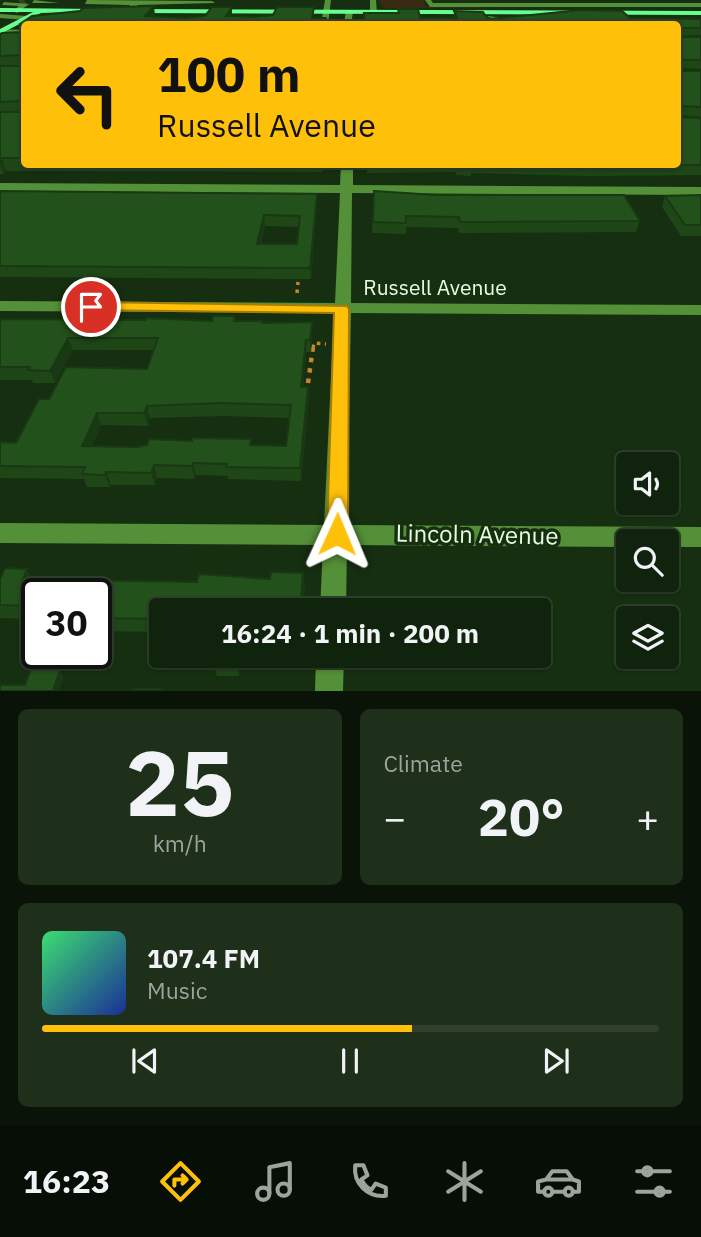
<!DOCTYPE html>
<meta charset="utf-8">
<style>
:root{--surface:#10230c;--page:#1e2f1a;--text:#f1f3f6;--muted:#9ca49d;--line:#30402d;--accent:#ffc00a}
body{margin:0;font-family:"IBM Plex Sans",sans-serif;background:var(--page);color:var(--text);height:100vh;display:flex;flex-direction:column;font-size:26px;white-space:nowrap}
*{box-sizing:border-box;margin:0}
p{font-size:23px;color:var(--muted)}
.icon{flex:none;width:38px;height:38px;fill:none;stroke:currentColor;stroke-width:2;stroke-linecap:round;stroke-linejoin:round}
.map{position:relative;height:691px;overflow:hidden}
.panel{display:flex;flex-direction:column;gap:18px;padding:18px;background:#091307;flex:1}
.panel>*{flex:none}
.guide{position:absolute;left:21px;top:21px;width:660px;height:147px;border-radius:7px;box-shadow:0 2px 5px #0004,0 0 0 2px var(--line);background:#ffc00a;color:#111;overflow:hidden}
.fabs{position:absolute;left:616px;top:452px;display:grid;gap:14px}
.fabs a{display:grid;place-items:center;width:63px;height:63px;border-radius:7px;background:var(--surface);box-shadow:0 2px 5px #0004,0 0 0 2px var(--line);font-size:35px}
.speed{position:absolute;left:21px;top:578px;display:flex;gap:14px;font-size:35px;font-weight:700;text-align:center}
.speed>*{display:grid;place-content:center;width:91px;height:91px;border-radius:50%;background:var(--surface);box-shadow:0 2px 5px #0004,0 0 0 2px var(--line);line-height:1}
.speed .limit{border:4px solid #111;border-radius:10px;background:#fff;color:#111}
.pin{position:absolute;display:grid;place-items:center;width:60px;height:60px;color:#fff;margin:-30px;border:4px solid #fff;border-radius:50%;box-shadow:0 2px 7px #0007}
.me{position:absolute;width:77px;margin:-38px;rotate:1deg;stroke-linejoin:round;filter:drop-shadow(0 0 5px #0008)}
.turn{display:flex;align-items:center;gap:24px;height:147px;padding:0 21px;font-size:32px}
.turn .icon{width:91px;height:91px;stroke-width:2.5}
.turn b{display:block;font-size:49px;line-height:60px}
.big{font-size:52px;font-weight:800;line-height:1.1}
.panel .card{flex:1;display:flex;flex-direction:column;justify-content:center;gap:10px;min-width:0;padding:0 24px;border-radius:10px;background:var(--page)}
.panel .dial{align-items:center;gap:0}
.dial b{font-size:91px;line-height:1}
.song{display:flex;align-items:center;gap:21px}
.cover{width:84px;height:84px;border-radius:10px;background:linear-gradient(135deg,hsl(140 70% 55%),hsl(230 70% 35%))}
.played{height:7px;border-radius:4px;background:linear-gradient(90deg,var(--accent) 60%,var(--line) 60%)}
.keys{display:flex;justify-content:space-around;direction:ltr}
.heat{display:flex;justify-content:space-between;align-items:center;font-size:38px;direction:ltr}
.panel .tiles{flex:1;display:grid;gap:18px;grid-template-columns:1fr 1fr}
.card:last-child{grid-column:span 2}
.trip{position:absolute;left:149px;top:598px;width:402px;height:70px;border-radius:7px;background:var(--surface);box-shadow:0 2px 5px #0004,0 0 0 2px var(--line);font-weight:800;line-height:70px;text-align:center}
.tabs{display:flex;height:112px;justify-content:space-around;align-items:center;background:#060e05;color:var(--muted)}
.tabs .icon{width:49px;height:49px}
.tabs .selected{color:var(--accent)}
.tabs b{font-size:32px;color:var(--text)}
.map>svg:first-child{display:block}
.green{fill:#392a13}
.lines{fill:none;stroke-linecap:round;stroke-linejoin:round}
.minor-tunnel{stroke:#2b4425;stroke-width:8;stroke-dasharray:8 3.5;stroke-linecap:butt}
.path-far1{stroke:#c88629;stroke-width:3.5;stroke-dasharray:3.5 4.5;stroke-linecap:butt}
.path{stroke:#c88629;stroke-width:4.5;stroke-dasharray:4.5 6;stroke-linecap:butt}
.minor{fill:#549038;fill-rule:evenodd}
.major{fill:#65ff8f;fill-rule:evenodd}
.wall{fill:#1e4617;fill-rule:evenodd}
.shaded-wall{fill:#183913}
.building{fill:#23511b;stroke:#183913;stroke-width:2;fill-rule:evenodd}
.route{fill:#ffc00a;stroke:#a67d06;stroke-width:2}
.labels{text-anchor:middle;stroke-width:7;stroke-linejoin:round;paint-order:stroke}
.street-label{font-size:21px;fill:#e6ffde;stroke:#162f10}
.near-street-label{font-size:24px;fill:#e6ffde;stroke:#162f10}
</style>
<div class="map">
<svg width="701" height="691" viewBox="0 0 701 691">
<rect width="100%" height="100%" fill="#162f10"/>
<!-- green -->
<path class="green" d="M379,0H423L426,7L547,8H386L380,7L383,5L380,4Z"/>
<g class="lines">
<!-- minor-tunnel -->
<path class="minor-tunnel" d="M20,3L24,0"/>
<!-- path-far1 -->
<path class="path-far1" d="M297,293L298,282
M313,348L314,343L326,344"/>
<!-- path -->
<path class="path" d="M308,383L313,347"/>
<!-- minor -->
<path class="minor" d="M34,0L59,3H32Z
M87,0L212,1L215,3L138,5L128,13L124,11L130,5L85,4Z
M325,0H331L328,24H321Z
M370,0H376L377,14L370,12Z
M425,0H431L433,3H701V7H430Z
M4,2L29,4L17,13L13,11L19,6L2,5Z
M346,10L353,12L351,24H344Z
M0,14L27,16L31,18L27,20L0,18Z
M488,16L503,18L485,20Z
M0,29L24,30V34L2,33Z
M341,164H353V185L701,187V195L352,193L351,303L701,305V315L351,313L347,525L701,527V547H667V541H628V547L347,545L346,611H320L323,545L0,543V523L324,525L334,313L0,311V301L335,303L340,193L0,191V183L340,185Z
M316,656H344L343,691H315Z"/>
<!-- major -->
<path class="major" d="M0,8L101,9L105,11L41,13L0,34V29L33,12H0Z
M130,9L701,11V15L133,13Z"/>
</g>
<!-- wall -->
<path class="wall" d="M232,7V16L254,17L314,18L24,24V164H323L322,172L6,171L4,174H0V66L22,65L0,66V34L22,32L20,24L155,15V16L186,18L205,16Z
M398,9L420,18H454V11L486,17L491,19H701V35L679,36L701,37V69L677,68L364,24L398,13Z
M677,68L680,71H701V117L679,115L680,117L701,118V175L590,176L471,173V176L456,175V172L367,173V164H677Z
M0,191L317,194V204L311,279L0,277ZM265,226L299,227L297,244H261Z
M374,191L640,221L636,232L459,233L458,228L406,227V234L372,233Z
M701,195V236H681L662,207L665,196Z
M235,316L236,321L262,323L312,322V334L311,352H306L303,387H308L309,400L301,481L228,479V476L196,475L194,479L157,478L155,485H111L110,487H87L84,479L0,478V442L16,443L49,399L147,369L153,350H73L55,383H33L32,380H0V319L212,321ZM223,416L289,418L286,446L252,445L137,447L92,446L101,425L148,426L150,418Z
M303,573L305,587L161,611V632L96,631V593H37V630H36L29,619L0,618V577L197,582L270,579Z
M214,656H278L277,665L241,664L239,676H217L213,663Z"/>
<!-- shaded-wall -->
<path class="shaded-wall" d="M154,6L155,15L147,24L145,16Z
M232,7V15L227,24L226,16Z
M2,158L6,171L4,174L0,164V160Z
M317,194V204L311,279L310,268Z
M264,215L265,226L259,255L257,244Z
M312,322V334L311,352L310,340Z
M68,338L73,350L55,383L50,371Z
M306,340V352L302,399L301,387Z
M308,387L309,400L301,481L300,468Z
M147,406L150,418L148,426L144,413Z
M97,413L101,425L87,459L82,446Z
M193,463L196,475L194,479L192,466Z
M154,465L157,478L155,485L151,473Z
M106,472L111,485L110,487L105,475Z
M27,569L35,583L23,579Z
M303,573L305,587L302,611H300Z
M237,656H239L241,664L239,676L236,663Z
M60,670L64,677L59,691H53Z"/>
<!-- building -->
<path class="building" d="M154,6L145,16L186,18L205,16L212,7H232L226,16L254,17L273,15L277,7H314L312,18H326V24H24V158H2L0,160V112H20L23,109L20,101L0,102V66H21L23,64L21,55L0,56V34L2,33L23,32L24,27L20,24L32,16L80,11L83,8Z
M398,9H418L420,18H457L454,11L483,12L486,17L491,19L581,10L622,11L630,18L701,19V28H677L679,37H701V60H680L677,67V24H365L364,13H399Z
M677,68L680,71H701V107L680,106L677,114L680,117L701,118V165L556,164H677Z
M0,191L317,194L310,268L0,266ZM264,215L300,216L297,244H257Z
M374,191L436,195H624L640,221L460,222L459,217L406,216V223L373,222Z
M701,195V225H685L665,196Z
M213,316H235L234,321H262V323L312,322L310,340H306L301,387H308L300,468L226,467L227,464L193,463L192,466L154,465L151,473L106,472L105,475L82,474L85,467L0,466V442L16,443L39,399H49L66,367L147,369L158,338H68L50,371L28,370L30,367H0V319L145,320L146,318L212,321ZM221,403L291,405L286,446L250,445L251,439L192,438V441L149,439L147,445L137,447L82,446L97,413H144L147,406Z
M5,568L27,569L23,579L197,582L199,574L270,579L271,572L303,573L300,611L166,610L161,611V619L96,618V593H37V617L27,616L32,606L0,605V577H1Z
M214,656H237L236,663H213Z
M31,669L60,670L53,691H0V685H25Z
M133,689H163L162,691H132Z"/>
<!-- route -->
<path class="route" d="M91,302L347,306L349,309L348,534L345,540L337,543L330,540L327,534L334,313L86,310L84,307L86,303Z"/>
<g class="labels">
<!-- street labels -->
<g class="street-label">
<text x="435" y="295">Russell Avenue</text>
</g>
<!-- near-street labels -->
<g class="near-street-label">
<text transform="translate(477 535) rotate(1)" y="8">Lincoln Avenue</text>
</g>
</g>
</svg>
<div class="fabs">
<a><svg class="icon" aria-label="sound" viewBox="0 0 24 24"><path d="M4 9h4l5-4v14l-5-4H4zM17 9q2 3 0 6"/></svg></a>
<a><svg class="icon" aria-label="search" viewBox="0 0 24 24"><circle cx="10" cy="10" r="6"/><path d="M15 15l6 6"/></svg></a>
<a><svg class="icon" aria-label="layers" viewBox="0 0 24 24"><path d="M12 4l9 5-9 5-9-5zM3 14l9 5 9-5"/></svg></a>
</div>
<div class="speed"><div class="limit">30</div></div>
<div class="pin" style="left:91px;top:307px;background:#d93025"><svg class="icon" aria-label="arrive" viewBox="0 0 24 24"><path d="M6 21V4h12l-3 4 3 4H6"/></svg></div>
<svg class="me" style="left:337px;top:534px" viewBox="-20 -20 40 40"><path d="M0-17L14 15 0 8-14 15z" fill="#ffc00a" stroke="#fff" stroke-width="4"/></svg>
<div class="trip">16:24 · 1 min · 200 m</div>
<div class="guide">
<div class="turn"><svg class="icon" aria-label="left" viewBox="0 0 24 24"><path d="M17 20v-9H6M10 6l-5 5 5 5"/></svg><div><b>100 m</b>Russell Avenue</div></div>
</div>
</div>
<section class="panel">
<div class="tiles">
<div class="card dial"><b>25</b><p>km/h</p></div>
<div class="card"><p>Climate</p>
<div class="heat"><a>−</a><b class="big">20°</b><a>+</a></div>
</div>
<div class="card">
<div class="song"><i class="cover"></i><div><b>107.4 FM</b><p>Music</p></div></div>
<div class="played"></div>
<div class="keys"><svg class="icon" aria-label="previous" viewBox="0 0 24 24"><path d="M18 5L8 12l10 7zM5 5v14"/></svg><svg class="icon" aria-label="pause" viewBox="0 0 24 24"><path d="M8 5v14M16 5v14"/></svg><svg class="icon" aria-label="next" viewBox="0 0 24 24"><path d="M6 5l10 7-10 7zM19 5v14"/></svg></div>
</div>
</div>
</section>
<nav class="tabs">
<b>16:23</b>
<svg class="icon selected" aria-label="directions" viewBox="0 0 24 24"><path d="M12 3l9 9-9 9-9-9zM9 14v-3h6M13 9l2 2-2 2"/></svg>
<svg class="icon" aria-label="music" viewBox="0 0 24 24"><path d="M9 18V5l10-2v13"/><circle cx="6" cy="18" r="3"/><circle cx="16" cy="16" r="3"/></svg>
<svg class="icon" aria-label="phone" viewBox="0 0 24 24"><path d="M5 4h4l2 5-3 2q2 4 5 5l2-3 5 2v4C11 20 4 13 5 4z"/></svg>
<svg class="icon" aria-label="climate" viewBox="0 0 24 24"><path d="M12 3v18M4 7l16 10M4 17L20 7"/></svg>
<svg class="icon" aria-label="car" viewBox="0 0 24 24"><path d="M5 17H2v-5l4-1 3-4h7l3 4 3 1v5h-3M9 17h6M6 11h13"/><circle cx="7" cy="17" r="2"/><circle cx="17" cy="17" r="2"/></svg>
<svg class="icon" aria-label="filters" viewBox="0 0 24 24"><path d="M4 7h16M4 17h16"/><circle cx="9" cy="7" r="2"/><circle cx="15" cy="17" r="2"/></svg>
</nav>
